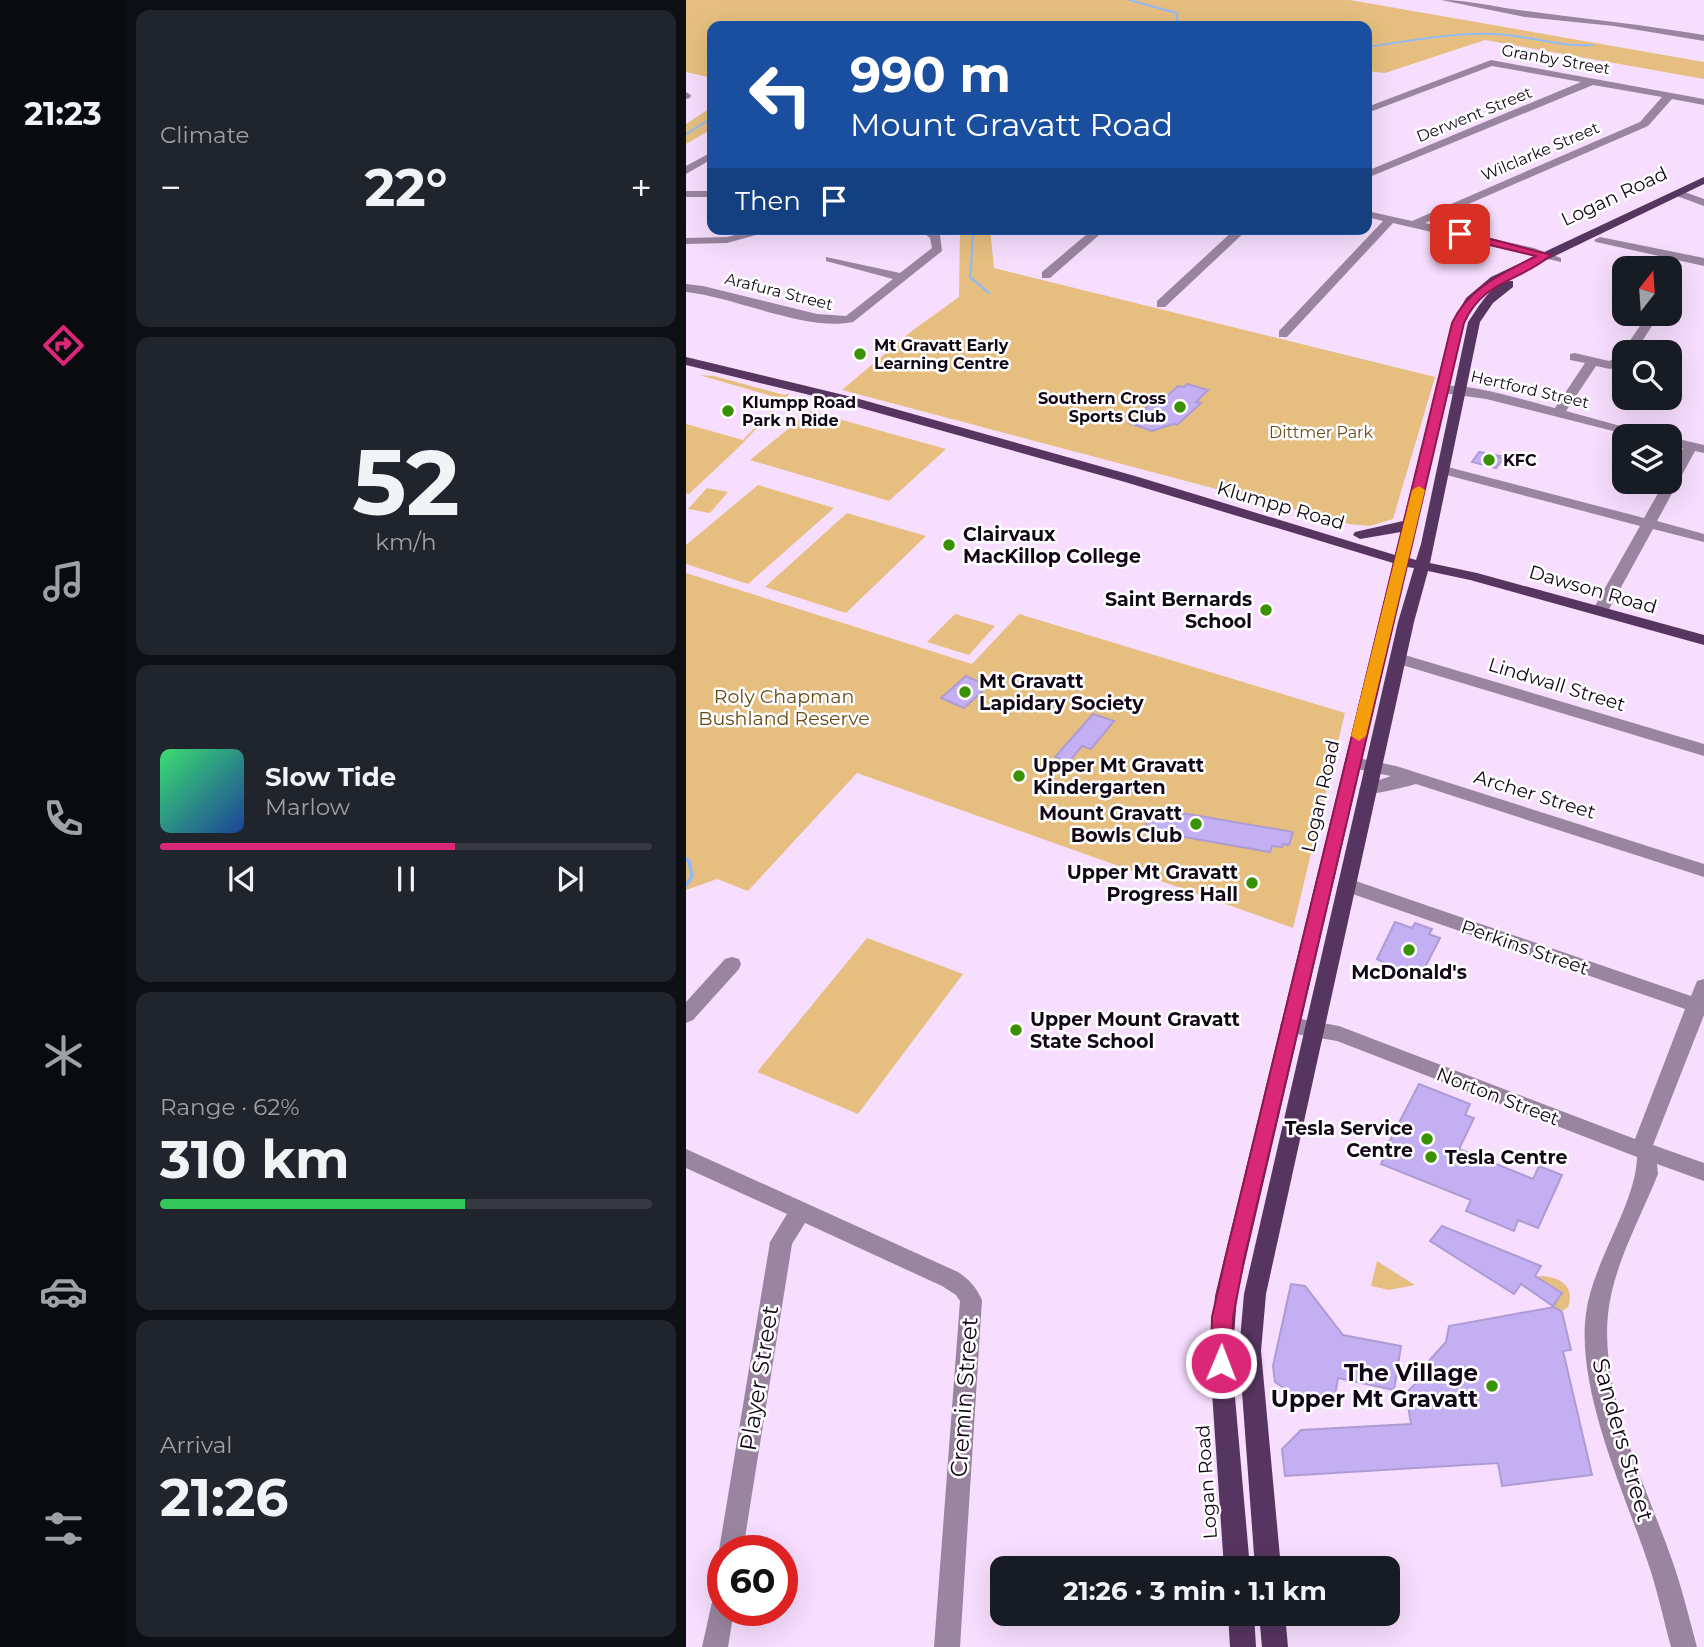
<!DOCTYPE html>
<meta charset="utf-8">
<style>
:root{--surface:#171b24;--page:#20242c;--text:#f1f3f6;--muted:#9ea1a6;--line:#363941;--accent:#db2777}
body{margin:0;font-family:Montserrat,sans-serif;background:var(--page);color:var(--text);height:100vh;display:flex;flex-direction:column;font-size:26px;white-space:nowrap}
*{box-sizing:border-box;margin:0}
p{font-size:23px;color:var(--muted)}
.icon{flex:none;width:38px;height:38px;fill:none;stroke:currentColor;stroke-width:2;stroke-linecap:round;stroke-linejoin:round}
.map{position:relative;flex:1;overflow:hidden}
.details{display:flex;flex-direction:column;gap:10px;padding:10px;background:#0d0f14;width:560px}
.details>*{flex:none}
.top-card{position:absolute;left:21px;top:21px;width:665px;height:214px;border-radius:14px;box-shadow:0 7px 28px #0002;background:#1a4fa0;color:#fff;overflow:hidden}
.needle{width:46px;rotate:17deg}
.buttons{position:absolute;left:926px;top:256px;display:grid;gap:14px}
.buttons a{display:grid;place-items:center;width:70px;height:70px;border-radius:14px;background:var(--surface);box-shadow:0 7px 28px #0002;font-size:35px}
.speed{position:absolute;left:21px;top:1535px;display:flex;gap:14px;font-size:35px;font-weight:700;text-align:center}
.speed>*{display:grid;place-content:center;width:91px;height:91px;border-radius:50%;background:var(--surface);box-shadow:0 7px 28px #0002;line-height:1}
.speed .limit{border:10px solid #d22;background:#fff;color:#111}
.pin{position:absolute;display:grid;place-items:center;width:60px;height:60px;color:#fff;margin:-30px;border-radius:14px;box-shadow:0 4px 10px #0006}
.me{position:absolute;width:77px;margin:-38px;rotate:1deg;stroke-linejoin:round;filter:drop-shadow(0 0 5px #0008)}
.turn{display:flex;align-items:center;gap:24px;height:147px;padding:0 28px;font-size:32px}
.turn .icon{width:91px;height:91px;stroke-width:2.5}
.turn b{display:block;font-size:49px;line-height:60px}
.then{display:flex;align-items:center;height:66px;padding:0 28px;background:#0003;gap:14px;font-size:26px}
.big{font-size:52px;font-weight:700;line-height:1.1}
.details .card{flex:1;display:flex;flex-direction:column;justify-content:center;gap:10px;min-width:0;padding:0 24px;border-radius:14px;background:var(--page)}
.details .dial{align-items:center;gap:0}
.dial b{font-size:91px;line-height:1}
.song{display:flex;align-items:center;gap:21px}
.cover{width:84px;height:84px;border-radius:10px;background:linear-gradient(135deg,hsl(140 70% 55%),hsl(220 70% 35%))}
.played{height:7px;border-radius:4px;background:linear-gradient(90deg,var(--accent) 60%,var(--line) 60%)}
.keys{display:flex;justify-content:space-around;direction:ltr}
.heat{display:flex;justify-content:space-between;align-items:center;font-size:38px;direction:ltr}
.charge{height:10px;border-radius:5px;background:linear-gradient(90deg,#34c759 62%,var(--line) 0)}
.trip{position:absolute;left:304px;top:1556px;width:410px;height:70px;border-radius:14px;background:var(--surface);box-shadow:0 7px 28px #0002;font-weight:700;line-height:70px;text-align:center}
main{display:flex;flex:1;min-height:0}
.tab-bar{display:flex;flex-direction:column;width:126px;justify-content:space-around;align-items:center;background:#090b0e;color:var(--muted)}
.tab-bar .icon{width:49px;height:49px}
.tab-bar .active{color:var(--accent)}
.tab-bar b{font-size:32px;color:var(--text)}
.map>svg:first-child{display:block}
.green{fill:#e6bf80}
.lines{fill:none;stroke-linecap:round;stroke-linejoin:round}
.stream-far2{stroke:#92baf6;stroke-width:2}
.stream-far1{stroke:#92baf6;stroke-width:2.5}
.stream{stroke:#92baf6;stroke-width:3.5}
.building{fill:#c5aff3;stroke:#ad9cd4;stroke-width:2}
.minor{fill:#99859f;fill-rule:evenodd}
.major{fill:#573561;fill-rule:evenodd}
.route{fill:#db2777;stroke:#8e194d;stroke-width:2}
.slow{fill:#f59e0b}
.poi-dot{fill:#389203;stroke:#fff;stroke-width:2.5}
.labels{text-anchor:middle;stroke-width:5;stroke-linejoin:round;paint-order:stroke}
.far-street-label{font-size:16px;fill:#130617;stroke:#fff}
.far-poi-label{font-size:16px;font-weight:bold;fill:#130617;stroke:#fff;text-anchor:start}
.far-park-label{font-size:16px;fill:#684b19;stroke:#fff}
.street-label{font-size:19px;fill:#130617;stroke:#fff}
.poi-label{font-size:19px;font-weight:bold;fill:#130617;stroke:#fff;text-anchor:start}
.park-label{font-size:19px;fill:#684b19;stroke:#fff}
.near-poi-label{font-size:23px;font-weight:bold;fill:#130617;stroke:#fff;text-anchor:end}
.near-street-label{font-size:23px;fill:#130617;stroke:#fff}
</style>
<main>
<nav class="tab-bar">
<b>21:23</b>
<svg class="icon active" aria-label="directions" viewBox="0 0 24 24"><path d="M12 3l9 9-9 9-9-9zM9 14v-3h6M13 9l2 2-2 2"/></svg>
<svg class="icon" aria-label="music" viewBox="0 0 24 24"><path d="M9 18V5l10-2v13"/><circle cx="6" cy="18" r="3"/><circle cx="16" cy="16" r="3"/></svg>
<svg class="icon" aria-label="phone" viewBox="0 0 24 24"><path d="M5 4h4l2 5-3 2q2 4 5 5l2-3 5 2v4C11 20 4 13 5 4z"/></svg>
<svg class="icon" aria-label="climate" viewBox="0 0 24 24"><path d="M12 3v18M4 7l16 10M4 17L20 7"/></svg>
<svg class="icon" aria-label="car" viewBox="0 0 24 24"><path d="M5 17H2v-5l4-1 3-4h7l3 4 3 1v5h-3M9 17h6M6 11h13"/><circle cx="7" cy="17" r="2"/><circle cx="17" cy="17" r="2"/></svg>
<svg class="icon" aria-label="filters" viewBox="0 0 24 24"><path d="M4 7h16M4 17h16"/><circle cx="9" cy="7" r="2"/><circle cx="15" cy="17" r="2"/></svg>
</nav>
<section class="details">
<div class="card"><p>Climate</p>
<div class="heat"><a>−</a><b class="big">22°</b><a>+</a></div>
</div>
<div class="card dial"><b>52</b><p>km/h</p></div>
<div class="card">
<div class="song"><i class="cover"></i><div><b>Slow Tide</b><p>Marlow</p></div></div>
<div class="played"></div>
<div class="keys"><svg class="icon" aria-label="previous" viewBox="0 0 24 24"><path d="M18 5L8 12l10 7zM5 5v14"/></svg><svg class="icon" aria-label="pause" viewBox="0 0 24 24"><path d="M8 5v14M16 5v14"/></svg><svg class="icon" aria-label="next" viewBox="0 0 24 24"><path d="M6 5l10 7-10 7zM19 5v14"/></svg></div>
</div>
<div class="card"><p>Range · 62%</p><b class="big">310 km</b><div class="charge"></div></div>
<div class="card"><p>Arrival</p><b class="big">21:26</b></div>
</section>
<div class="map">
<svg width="1018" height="1647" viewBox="0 0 1018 1647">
<rect width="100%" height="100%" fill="#f7defe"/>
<!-- green -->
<path class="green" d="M0,0H664L1018,62V79L799,40L699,73L681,71V26H26V78L0,72Z
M26,107V129L0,144V124Z
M274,229H304L308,268L749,377L707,519L684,526L663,524L156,390L227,330L273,297Z
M13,375L28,376L98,395L104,393L55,445L3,494L0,493V424L57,440L96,399Z
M124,411L260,449L203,501L64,460Z
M72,485L148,508L62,584L0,564V545Z
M21,488L42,492L24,513L2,509Z
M161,513L240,536L160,613L79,587Z
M0,573L286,664L333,614L659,713L607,928L171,773L62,891L31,879L0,890Z
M269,614L309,626L283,655L241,642Z
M181,938L277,974L172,1114L71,1072Z
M691,1261L729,1285L703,1290L685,1286Z
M853,1276C872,1276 890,1285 882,1307L875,1312L866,1306L876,1293L860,1283L850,1295L842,1289L847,1279Z"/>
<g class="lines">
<!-- stream-far2 -->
<path class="stream-far2" d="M443,0L491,13V21L507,26
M529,26H543
M681,47C724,41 767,32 810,34C843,36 874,47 907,45
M0,134L26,118
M285,268L287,229"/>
<!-- stream-far1 -->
<path class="stream-far1" d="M285,267L284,277L303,293"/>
<!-- stream -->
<path class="stream" d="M0,859L3,861L6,877L0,885"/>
</g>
<!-- building -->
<path class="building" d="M501,384L522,390L510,402L515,403L491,425L487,424L466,431L443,423L463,405L469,407L492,386L498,387Z
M793,452L814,456L812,457L817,459L810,468L786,462Z
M280,676L302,686L278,708L255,698Z
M407,714L428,721L405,749L396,746L383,762L369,757Z
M466,808L525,818L607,832L603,845L597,844L596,847L586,846L584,852L458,830Z
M709,922L726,928L729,923L746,929L743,934L754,938L735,975L717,969L715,972L691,959Z
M733,1084L784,1104L779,1115L788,1118L773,1149L847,1179L853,1166L876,1175L852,1228L832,1220L828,1231L780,1211L785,1200L695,1164L703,1149L700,1148Z
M756,1226L855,1266L849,1276L876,1293L867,1306L835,1284L828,1294L744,1241Z
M605,1284L619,1286L657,1335L715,1346L708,1390L652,1378L649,1395L611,1397L589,1382L587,1366Z
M868,1307L876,1312L885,1350L877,1351L906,1475L816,1486L812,1463L599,1476L596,1449L615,1430L725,1424L720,1393L734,1379L730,1375L760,1342L763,1326Z"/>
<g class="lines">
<!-- minor -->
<path class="minor" d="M755,0C785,0 812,8 841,11C900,19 959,25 1018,35V41L928,26L839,17Z
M805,60L1018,99V105L986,99L962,126L739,223L848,248L875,258V262L707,223L601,337H593V331L697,221L681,217V211L726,221L954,122L976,97L907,85L681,178V171L895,82L806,66L681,113V107Z
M0,92L5,95L4,98L0,99Z
M26,152V159L0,174V166Z
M0,191H26V197H0Z
M988,191H996L1018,199V206L988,195Z
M71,229H92L41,243L0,244V238L41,237Z
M233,229H247L254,235L256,251L167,322C121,332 49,297 0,292V284L17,286L131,314L160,316L207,279L140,261V257L214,273L246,248L244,238Z
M407,229H420L364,278H356V272Z
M549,229H562L479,307H471V301Z
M914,237L1018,258V266L910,242L908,240Z
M960,322L966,326L949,352H938V355L936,352L956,323Z
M889,353L923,361L938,355V364L924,369L910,366L880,411L971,436H947L800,399L757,393L750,389C765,377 848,403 869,408L899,363L884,360V354Z
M984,437L1018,445V453L1009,451L971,521L1018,534V542L967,529L922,611L914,616L906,611L954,526L753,473L751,470L758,466L958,518L979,481H984V472L997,448L984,445Z
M712,653L1018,744V756L706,662L704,658L706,654Z
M667,757L710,766L1018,864V877L730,784C720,787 683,796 676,794L673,790L676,786L705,776L661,767L659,763Z
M661,878L1005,996L1011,981L1018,979V1015L967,1145L1018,1163V1181L971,1164L972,1174C954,1219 927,1266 922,1314C914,1394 960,1486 986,1560C996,1588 1003,1618 1011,1647H985C977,1618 971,1588 961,1560C937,1489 890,1389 900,1313C907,1261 950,1204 951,1157L651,1041L604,1033L597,1030L594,1025L597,1020L604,1017L653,1026L949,1139L999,1009L655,890L652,885L655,880Z
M46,957L53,959L55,964L53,969L7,1020L0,1023V1002L39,959Z
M0,1149L272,1272C284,1280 290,1287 296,1300L274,1647H248L274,1301L270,1295L256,1286L119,1223L106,1244L57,1550H37L36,1559L33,1550L84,1242L101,1214L0,1168Z
M37,1589V1610H48L42,1647H16L28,1593Z"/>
<!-- major -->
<path class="major" d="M1018,177V184L813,283L789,303L778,323L723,558L730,560L735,544L782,322C792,308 807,279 827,281V287L807,303L794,322L744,563L791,573L1018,635V645L784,580L742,571L728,622L580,1294L575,1351L595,1568H569L553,1351L558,1294L712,622L728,568L721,567L551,1296L546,1363L564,1568H538L524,1363L529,1296L707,563L439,482L157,403L0,365V357L166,397L449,476L709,555L715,532L674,539L667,535L669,532L717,521L766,323L780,298L805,277Z
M542,1614H568L570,1647H544Z
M573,1614H599L602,1647H576Z"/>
</g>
<!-- route -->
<path class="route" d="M774,231L865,255C834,282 797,280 778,323L559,1255L547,1317L546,1363L543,1369L535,1372L528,1369L525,1363L526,1317L540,1255L766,323C783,287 816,274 850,256L770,237L769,234Z"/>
<!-- slow -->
<path class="slow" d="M733,486L739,490L680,736L673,741L665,736L726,490Z"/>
<!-- markers -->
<g class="poi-dot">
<circle cx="174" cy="354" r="7"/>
<circle cx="494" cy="407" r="7"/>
<circle cx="42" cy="411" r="7"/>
<circle cx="803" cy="460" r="7"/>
<circle cx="263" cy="545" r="7"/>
<circle cx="580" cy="610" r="7"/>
<circle cx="279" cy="692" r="7"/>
<circle cx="333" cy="776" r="7"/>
<circle cx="510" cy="824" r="7"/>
<circle cx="566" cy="883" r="7"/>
<circle cx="723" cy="950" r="7"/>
<circle cx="330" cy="1030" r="7"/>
<circle cx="741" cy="1139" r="7"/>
<circle cx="745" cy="1157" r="7"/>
<circle cx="806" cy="1386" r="7"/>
</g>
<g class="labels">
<!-- far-street labels -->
<g class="far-street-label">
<text transform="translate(870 59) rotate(10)" y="6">Granby Street</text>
<text transform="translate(788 114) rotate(-22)" y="6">Derwent Street</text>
<text transform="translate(854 151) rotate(-23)" y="6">Wilclarke Street</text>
<text transform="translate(93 291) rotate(14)" y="6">Arafura Street</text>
<text transform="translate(844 389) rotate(13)" y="6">Hertford Street</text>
</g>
<!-- far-poi labels -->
<g class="far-poi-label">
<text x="188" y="351">Mt Gravatt Early<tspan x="188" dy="18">Learning Centre</tspan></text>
<text x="480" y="404" text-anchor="end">Southern Cross<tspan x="480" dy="18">Sports Club</tspan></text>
<text x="56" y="408">Klumpp Road<tspan x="56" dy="18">Park n Ride</tspan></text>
<text x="817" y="466">KFC</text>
</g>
<!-- far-park labels -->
<g class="far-park-label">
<text x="635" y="438">Dittmer Park</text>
</g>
<!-- street labels -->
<g class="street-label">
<text transform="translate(928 196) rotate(-25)" y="7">Logan Road</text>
<text transform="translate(595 505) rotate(16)" y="7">Klumpp Road</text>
<text transform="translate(907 589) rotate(16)" y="7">Dawson Road</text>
<text transform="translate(871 684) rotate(17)" y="7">Lindwall Street</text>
<text transform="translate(849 794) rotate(17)" y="7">Archer Street</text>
<text transform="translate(634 796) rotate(-77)" y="7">Logan Road</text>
<text transform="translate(839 947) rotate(19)" y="7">Perkins Street</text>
<text transform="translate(812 1096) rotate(21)" y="7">Norton Street</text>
<text transform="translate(520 1482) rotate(-94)" y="7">Logan Road</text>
</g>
<!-- poi labels -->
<g class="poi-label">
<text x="277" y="541">Clairvaux<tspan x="277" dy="22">MacKillop College</tspan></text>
<text x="566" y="606" text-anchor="end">Saint Bernards<tspan x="566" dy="22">School</tspan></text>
<text x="293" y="688">Mt Gravatt<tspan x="293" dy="22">Lapidary Society</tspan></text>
<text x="347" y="772">Upper Mt Gravatt<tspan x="347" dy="22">Kindergarten</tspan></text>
<text x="496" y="820" text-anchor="end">Mount Gravatt<tspan x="496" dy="22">Bowls Club</tspan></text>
<text x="552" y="879" text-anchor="end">Upper Mt Gravatt<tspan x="552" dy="22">Progress Hall</tspan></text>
<text x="723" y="979" text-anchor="middle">McDonald's</text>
<text x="344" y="1026">Upper Mount Gravatt<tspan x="344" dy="22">State School</tspan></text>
<text x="727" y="1135" text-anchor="end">Tesla Service<tspan x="727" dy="22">Centre</tspan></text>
<text x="759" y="1164">Tesla Centre</text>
</g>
<!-- park labels -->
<g class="park-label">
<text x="98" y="703">Roly Chapman<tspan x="98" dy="22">Bushland Reserve</tspan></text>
</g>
<!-- near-poi labels -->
<g class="near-poi-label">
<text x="792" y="1381">The Village<tspan x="792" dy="26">Upper Mt Gravatt</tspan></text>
</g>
<!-- near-street labels -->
<g class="near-street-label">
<text transform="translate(73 1378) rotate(-81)" y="8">Player Street</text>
<text transform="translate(278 1397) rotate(-86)" y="8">Cremin Street</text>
<text transform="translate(937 1440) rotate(74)" y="8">Sanders Street</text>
</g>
</g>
</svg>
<div class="buttons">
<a><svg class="needle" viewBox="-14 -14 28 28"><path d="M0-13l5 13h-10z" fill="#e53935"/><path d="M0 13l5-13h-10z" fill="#9ea1a6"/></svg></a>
<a><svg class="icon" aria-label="search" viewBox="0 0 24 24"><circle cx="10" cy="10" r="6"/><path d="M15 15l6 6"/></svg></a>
<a><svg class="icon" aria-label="layers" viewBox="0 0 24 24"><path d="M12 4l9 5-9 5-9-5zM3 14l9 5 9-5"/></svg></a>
</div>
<div class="speed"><div class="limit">60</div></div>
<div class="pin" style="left:774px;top:234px;background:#d93025"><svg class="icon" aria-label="arrive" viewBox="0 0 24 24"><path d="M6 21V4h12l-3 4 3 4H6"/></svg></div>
<svg class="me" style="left:535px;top:1363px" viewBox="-20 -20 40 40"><circle r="17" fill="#db2777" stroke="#fff" stroke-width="3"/><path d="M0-11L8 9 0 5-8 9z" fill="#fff"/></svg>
<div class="trip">21:26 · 3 min · 1.1 km</div>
<div class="top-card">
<div class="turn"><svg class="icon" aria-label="left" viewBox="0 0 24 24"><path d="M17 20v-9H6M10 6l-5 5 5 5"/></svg><div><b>990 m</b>Mount Gravatt Road</div></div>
<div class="then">Then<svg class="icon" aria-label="arrive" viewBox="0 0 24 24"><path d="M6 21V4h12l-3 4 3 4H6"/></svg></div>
</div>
</div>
</main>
